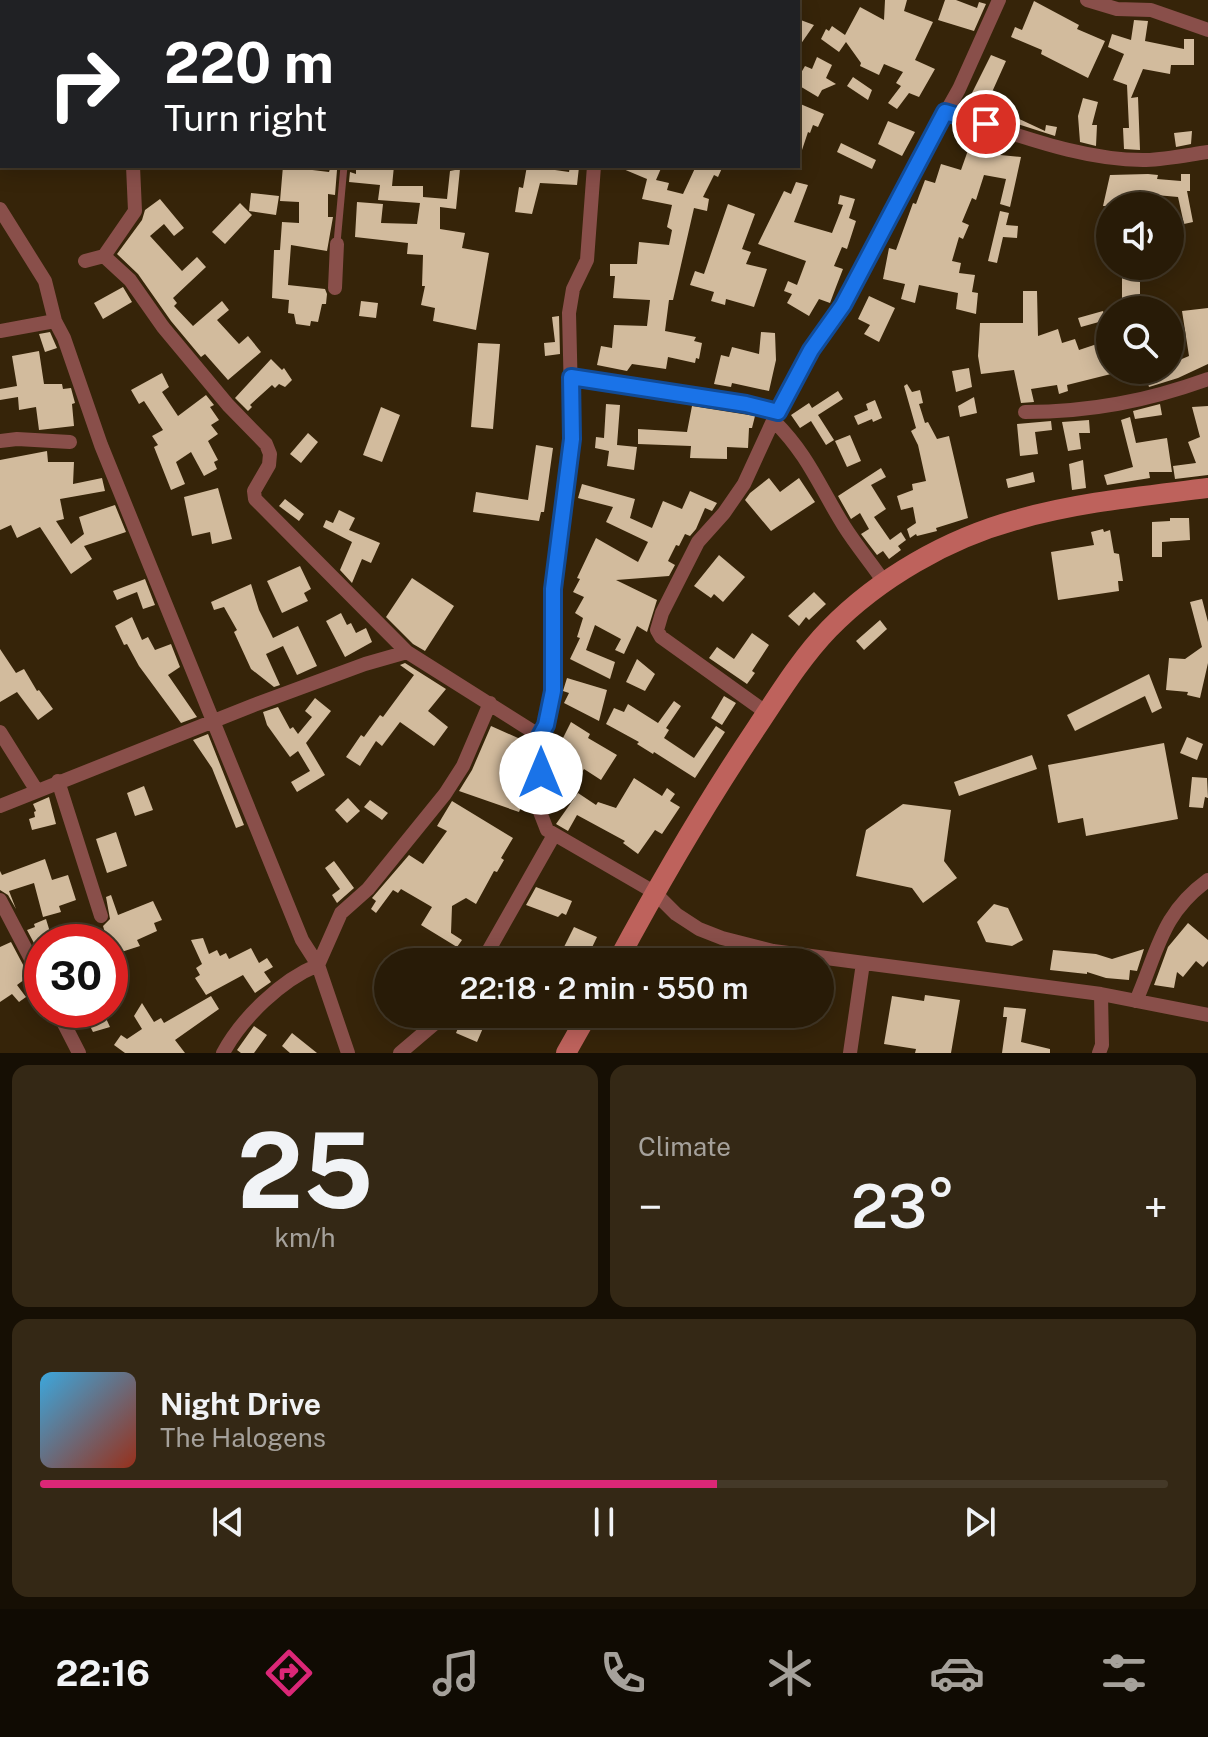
<!DOCTYPE html>
<meta charset="utf-8">
<style>
:root{--surface:#281b07;--page:#342815;--text:#f1f3f6;--muted:#a5a19b;--line:#443928;--accent:#db2777}
body{margin:0;font-family:"Public Sans",sans-serif;background:var(--page);color:var(--text);height:100vh;display:flex;flex-direction:column;font-size:30px;white-space:nowrap}
*{box-sizing:border-box;margin:0}
p{font-size:26px;color:var(--muted)}
.icon{flex:none;width:44px;height:44px;fill:none;stroke:currentColor;stroke-width:2;stroke-linecap:round;stroke-linejoin:round}
.map{position:relative;height:1053px;overflow:hidden}
.side{display:flex;flex-direction:column;gap:12px;padding:12px;background:#160f04;flex:1}
.side>*{flex:none}
.guide{position:absolute;left:0px;top:0px;width:800px;height:168px;box-shadow:0 4px 20px #0003,0 0 0 2px var(--line);background:#202124;color:#fff;overflow:hidden}
.tools{position:absolute;left:1096px;top:192px;display:grid;gap:16px}
.tools a{display:grid;place-items:center;width:88px;height:88px;border-radius:50%;background:var(--surface);box-shadow:0 4px 20px #0003,0 0 0 2px var(--line);font-size:40px}
.speed{position:absolute;left:24px;top:924px;display:flex;gap:16px;font-size:40px;font-weight:700;text-align:center}
.speed>*{display:grid;place-content:center;width:104px;height:104px;border-radius:50%;background:var(--surface);box-shadow:0 4px 20px #0003,0 0 0 2px var(--line);line-height:1}
.speed .limit{border:12px solid #d22;background:#fff;color:#111}
.pin{position:absolute;display:grid;place-items:center;width:68px;height:68px;color:#fff;margin:-34px;border:4px solid #fff;border-radius:50%;box-shadow:0 2px 8px #0007}
.me{position:absolute;width:88px;margin:-44px;rotate:0deg;stroke-linejoin:round;filter:drop-shadow(0 0 6px #0008)}
.turn{display:flex;align-items:center;gap:28px;height:168px;padding:0 32px;font-size:36px}
.turn .icon{width:104px;height:104px;stroke-width:2.5}
.turn b{display:block;font-size:56px;line-height:68px}
.big{font-size:60px;font-weight:600;line-height:1.1}
.side .widget{flex:1;display:flex;flex-direction:column;justify-content:center;gap:12px;min-width:0;padding:0 28px;border-radius:16px;background:var(--page)}
.side .dial{align-items:center;gap:0}
.dial b{font-size:104px;line-height:1}
.song{display:flex;align-items:center;gap:24px}
.cover{width:96px;height:96px;border-radius:12px;background:linear-gradient(135deg,hsl(200 70% 55%),hsl(10 70% 35%))}
.played{height:8px;border-radius:4px;background:linear-gradient(90deg,var(--accent) 60%,var(--line) 60%)}
.keys{display:flex;justify-content:space-around;direction:ltr}
.heat{display:flex;justify-content:space-between;align-items:center;font-size:44px;direction:ltr}
.side .tiles{flex:1;display:grid;gap:12px;grid-template-columns:1fr 1fr}
.widget:last-child{grid-column:span 2}
.trip{position:absolute;left:374px;top:948px;width:460px;height:80px;border-radius:40px;background:var(--surface);box-shadow:0 4px 20px #0003,0 0 0 2px var(--line);font-weight:600;line-height:80px;text-align:center}
.tab-bar{display:flex;height:128px;justify-content:space-around;align-items:center;background:#100b03;color:var(--muted)}
.tab-bar .icon{width:56px;height:56px}
.tab-bar .active{color:var(--accent)}
.tab-bar b{font-size:36px;color:var(--text)}
.map>svg:first-child{display:block}
.building{fill:#d2bb9d}
.lines{fill:none;stroke-linecap:round;stroke-linejoin:round}
.lane{stroke:#894f4a;stroke-width:7}
.street{stroke:#894f4a;stroke-width:14}
.secondary{stroke:#be625c;stroke-width:20}
.route-casing{stroke:#114b97;stroke-width:20}
.route{stroke:#1a73e8;stroke-width:14}
</style>
<div class="map">
<svg width="1208" height="1053" viewBox="0 0 1208 1053">
<rect width="100%" height="100%" fill="#362409"/>
<!-- building -->
<path class="building" d="M885,0H907L904,11L933,22L915,60L935,69L919,97L909,93L897,109L888,103L901,86L896,83L903,72L884,64L879,75L860,66L861,63L846,42L839,52L821,39L826,29L829,31L832,26L845,35L860,7L884,20Z
M945,0H956L977,8L979,2L986,4L974,31L938,20Z
M1034,1L1079,25L1077,29L1105,41L1088,78L1041,54L1042,50L1011,37L1015,27L1022,30Z
M798,19L814,25L798,48Z
M1134,20L1148,21L1145,41L1184,49V39H1194V65H1171L1170,74L1143,69L1131,98L1138,97L1140,150L1124,149L1123,128H1129L1127,85L1113,80L1124,54L1108,47L1112,34L1131,40Z
M991,55L1006,61L988,101L972,93Z
M817,57L832,65L826,78L836,84L822,90L818,97L798,85V78L805,66L812,69Z
M853,77L872,90L868,100L847,86Z
M1083,98L1098,102L1092,125H1097L1096,146L1080,142L1078,116Z
M992,100L1017,111L1015,117L1045,131L1046,125L1057,127L1055,136L986,114Z
M798,103L824,114L818,127L813,125L810,133L808,132L800,156H798Z
M888,121L915,132L902,156L878,144Z
M1192,131L1191,144L1176,147L1174,133Z
M972,139L992,146L990,154L1021,157L1010,207L1000,204L1006,179L984,175L976,200L972,198L962,222L969,225L963,239L959,237L952,261L961,263L959,273L975,275L972,292L978,293L976,314L956,309L958,293L919,285L915,303L901,299L905,284L883,279L889,248L896,250L913,203L916,204L925,180L935,183L941,164L961,170Z
M841,143L876,160L872,169L837,152Z
M283,166H304V169L329,172L330,169L337,170L335,195L328,194V217H333L327,251L291,245L288,285L325,289L327,294L326,304H322L318,322L311,321L310,326L296,324L294,314L288,313L289,300L272,298L274,250H280L282,222L299,223V202L280,201Z
M356,166H394L392,186H423V197L447,199L450,171L460,169L456,209L440,207V229L465,233L462,248L489,253L476,330L433,321L435,308L421,305L425,286H422L423,255L407,254L408,243L355,237L357,202L383,204L381,223L417,224L420,203L378,200L380,185L349,182L350,172L356,174Z
M527,166L569,172L570,166L579,167L577,185L540,183L532,214L515,212L519,187L523,188Z
M616,166H662L656,180L669,183L667,190L683,194L696,166H723L718,177L714,175L703,197L709,199L707,211L694,208L673,300H669L665,331L696,337L694,341L702,343L699,359L696,358L695,363L668,357L666,369L632,364L627,371L597,365L601,346L612,348L614,325L647,326L650,300L613,298L615,276H610V264H637L639,242L669,245L672,230L667,227L672,205L642,199L647,179Z
M1148,174L1158,175L1157,179L1181,181V174H1190V191H1187L1193,222L1184,224L1178,197L1156,195L1155,201L1141,199V206H1103L1110,175Z
M796,182L808,185L794,222L832,233L843,205L838,204L840,195L855,199L849,218L856,221L847,249L842,247L834,266L843,269L836,287L830,303L819,299L809,316L787,303L792,294L784,291L788,281L797,285L806,261L758,244L784,191L791,194Z
M251,193L279,196L276,215L249,211Z
M160,199L184,228L174,236L164,224L150,236L182,271L197,257L206,267L173,298L177,303L174,306L193,326L222,301L229,310L217,320L239,344L248,336L261,352L228,380L205,354L201,357L171,321L138,274L117,254L142,220L145,210Z
M240,203L252,215L225,244L212,232Z
M728,204L755,214L742,249L751,252L746,264L767,269L754,307L726,299L725,305L711,301L714,292L690,285L695,271L704,274Z
M1000,211L1009,213L1006,225L1018,226L1017,238L1003,237L997,263L988,261Z
M1122,266H1140V307H1122Z
M123,287L132,302L103,319L94,303Z
M1023,291H1037L1038,336L1058,329L1062,343L1075,339L1079,350L1100,343L1111,374L1067,385L1068,391L1059,394L1057,385L1031,389L1034,402L1021,403L1014,370L981,374L978,356L980,323H1023Z
M869,296L895,308L879,342L864,334L870,325L858,319Z
M361,301L378,303L376,318L359,316Z
M1208,308V364L1178,378L1149,387L1144,370H1170V364L1189,356L1182,311Z
M1103,311L1106,320L1081,327L1078,318Z
M559,316L560,354L545,356L544,343L555,342L552,317Z
M50,332L57,348L45,352L39,334Z
M761,332L775,333L776,360L769,391L732,383L731,387L714,384L721,355L729,357L732,347L759,354Z
M478,343L500,344L493,429L471,427Z
M39,351L44,384H62L63,389L71,388L75,403L72,404L74,426L39,430L36,407L19,410L18,397L0,400V389L17,386L12,356Z
M271,359L282,370L284,368L292,380L285,387L279,384L275,388L272,385L250,405L252,407L248,411L235,398Z
M969,368L972,387L956,392L952,371Z
M162,373L169,387L162,392L178,416L206,395L214,405L210,407L219,420L211,425L218,434L208,441L218,460L214,462L217,469L204,476L191,452L176,462L185,484L171,490L154,447L158,445L152,436L163,430L144,401L139,404L131,390Z
M907,384L912,392L920,390L923,403L919,404L925,423L928,422L937,439L949,436L968,518L936,528L937,531L917,536L916,534L910,538L907,529L916,523L913,507L901,510L897,496L913,490L912,484L926,481L918,445L911,431L916,428L904,386Z
M838,391L843,399L818,415L834,440L826,445L811,421L800,428L791,415L809,403L812,408Z
M974,397L977,413L960,417L958,406Z
M875,400L882,418L873,422L872,419L858,425L854,416L868,410L866,404Z
M606,404L620,405L617,445L637,447L634,470L607,466L609,451L595,448L596,437L604,438Z
M1160,404L1162,415L1135,419L1133,411Z
M692,406L755,416L752,428H749L748,448L727,447V459L690,458L691,446L638,444V429L687,432Z
M1208,406V475L1175,479L1173,466L1196,463L1188,442L1200,437L1192,407Z
M381,407L400,415L382,462L363,455Z
M1130,417L1136,443L1167,438L1172,472H1149L1150,478L1107,485L1104,475L1133,467L1121,420Z
M1089,420L1090,433H1079L1081,449L1068,451L1062,422Z
M1051,421L1052,430L1035,432L1038,454L1020,456L1017,424Z
M308,433L318,442L301,463L290,454Z
M850,435L861,461L847,467L835,441Z
M536,445L553,448L544,512H541L539,521L473,512L476,492L528,500Z
M47,451L48,462H74L73,484L102,478L105,491L60,499L64,519L56,521L71,544L84,534L79,517L115,505L126,532L84,546L92,559L71,574L40,527L17,538L11,525L0,530V460Z
M1083,460L1086,488L1072,490L1069,464Z
M881,468L886,477L871,485L886,509L874,517L890,540L901,532L906,540L898,546L901,550L889,559L883,551L877,555L861,534L869,529L860,513L851,519L838,496Z
M1033,472L1035,482L1008,488L1006,479Z
M769,478L780,492L799,478L815,502L771,531L745,500L750,493Z
M582,484L635,499L630,518L652,528L663,501L682,509L690,491L717,503L712,511L705,508L696,529L690,536L685,534L679,546L676,545L668,561L675,565L669,576L616,580L657,600L647,632L637,626L624,654L615,650L621,639L595,625L586,650L615,662L610,679L570,659L580,638L577,637L583,618L575,613L584,597L573,592L580,579L577,578L596,538L638,562L648,542L606,522L613,507L578,498Z
M218,488L232,539L212,544L210,532L192,536L184,497Z
M285,499L304,514L299,521L279,506Z
M339,510L355,518L349,530L380,543L371,563L362,559L352,583L340,570L352,542L323,527L326,520L333,523Z
M1170,518H1189L1190,540L1162,542V557H1152V522L1170,521Z
M1103,529L1104,532L1110,530L1114,553L1119,554L1123,581H1118L1119,591L1058,600L1051,552L1094,545L1091,532Z
M719,555L745,577L723,602L714,594L711,598L694,586Z
M300,566L311,589L304,593L308,601L282,613L267,581Z
M412,578L454,606L425,651L413,644L386,617Z
M145,579L155,605L143,609L137,592L117,600L113,591Z
M251,584L259,610L273,638L298,626L317,666L297,675L283,646L266,654L280,685L274,687L251,669L234,632L237,630L224,607L214,610L211,602Z
M814,592L826,604L809,620L806,617L799,626L788,616Z
M1202,599L1208,622V663L1200,698L1187,695L1188,692L1166,690L1169,658L1185,659L1202,647L1190,602Z
M341,613L347,625L351,623L356,633L366,628L372,642L345,657L326,621Z
M132,617L142,640L148,637L155,650L171,644L180,667L168,675L197,717L181,723L139,666L127,644L124,645L115,626Z
M880,620L887,629L864,650L856,641Z
M752,633L769,645L752,671L755,673L747,684L709,658L717,647L734,659Z
M0,649L16,673L24,669L37,691L39,690L53,709L38,720L17,692L0,702Z
M637,659L655,674L645,691L626,682Z
M405,663L446,689L428,711L448,727L434,746L400,722L382,746L376,741L360,766L346,757L361,735L364,737L380,715L383,717L414,675L400,665Z
M1149,674L1162,708L1152,713L1145,696L1075,731L1067,715Z
M567,678L607,690L599,721L564,703L569,693L563,691Z
M724,696L736,703L722,725L711,718Z
M315,698L331,711L306,743L325,775L297,792L291,782L310,771L298,751L290,757L267,725L263,712L278,707L290,729L293,727L298,734L312,717L305,711Z
M674,701L681,706L666,728L669,730L664,738L694,758L716,726L725,732L695,778L654,752L653,754L637,744L639,742L606,724L614,708L624,712L628,704L658,723Z
M571,722L590,734L588,738L617,755L601,780L584,769L580,776L551,762Z
M491,726L527,742V755L510,794L524,800L519,812L459,791L472,770Z
M208,734L244,825L236,828L212,768L193,740Z
M1187,737L1203,744L1197,760L1180,753Z
M1164,743L1178,819L1086,836L1083,818L1058,823L1048,765Z
M1032,755L1037,769L959,796L954,782Z
M1192,777L1207,778L1208,798L1205,797L1203,808L1189,807Z
M634,778L662,796L667,788L675,794L670,801L680,807L662,834L655,830L638,854L623,843L625,841L577,815L568,831L556,824L578,793L596,805L598,802L616,808Z
M144,786L153,810L135,816L127,793Z
M49,797L56,824L32,830L29,819L35,817L34,812L36,811L33,804Z
M348,798L360,811L347,823L335,810Z
M370,800L388,813L382,820L364,807Z
M452,801L513,838L501,858L504,860L497,872L494,871L476,904L466,898L452,906L451,933L462,940L457,947L421,925L432,907L401,889L398,893L393,890L376,913L371,909L376,901L372,898L409,855L423,864L447,831L437,826Z
M903,804L951,810L944,861L957,878L923,903L912,888L856,876L866,830Z
M116,832L127,866L107,873L96,839Z
M45,859L52,880L68,875L76,900L59,906L61,912L43,917L34,883L9,891L16,909L8,895L0,890V871L2,875Z
M334,861L354,888L337,903L332,895L340,889L325,868Z
M536,887L572,901L566,915L562,913L558,917L526,905Z
M111,895L118,915L153,901L162,920L154,923L157,931L137,940L140,946L112,955L103,926L110,919L106,897Z
M994,904L1008,908L1023,940L1012,946L986,942L977,922Z
M46,919L53,942H42V958L27,930L35,927L34,924Z
M1188,923L1208,940V961L1203,967L1196,961L1183,977L1177,972L1174,988L1154,985L1168,947Z
M574,927L597,937L585,962L562,951Z
M203,938L209,954L217,950L220,956L226,953L229,959L251,948L259,963L267,958L273,967L264,972L271,982L255,993L243,975L206,995L195,978L200,975L196,968L202,964L191,940Z
M11,942L29,976L17,985L26,997L19,1002L12,994L0,1002V947Z
M1144,949L1137,971L1130,970L1129,980L1106,978L1087,972V974L1050,970L1053,950L1096,954L1112,959Z
M396,951L410,962H388V984L377,975Z
M925,995L960,1000L951,1053H915L916,1049L884,1044L892,996L924,1001Z
M211,996L219,1009L175,1040L185,1053H125L114,1045L121,1035L127,1039L142,1029L134,1016L142,1003L154,1022L161,1018L164,1023Z
M1004,1007L1026,1009L1021,1042L1050,1049V1053H1002L1007,1017H1003Z
M104,1014L110,1027L93,1032L88,1022Z
M464,1014H478L474,1024L483,1028L477,1042L456,1033Z
M254,1026L267,1035L254,1053H241L237,1050Z
M292,1033L317,1053H290L282,1046Z"/>
<g class="lines">
<!-- lane -->
<path class="lane" d="M219,0L236,2
M399,0L401,2
M337,243L344,166"/>
<!-- street -->
<path class="street" d="M618,0V2
M1087,0L1117,9L1151,10L1208,30
M945,112C1009,131 1079,161 1146,160C1167,159 1187,155 1208,152
M0,209L45,281L55,321L64,338L101,445L302,940L318,965L348,1053
M104,256L130,280L163,327L228,405L266,444L270,454L269,465L254,491L255,499L407,652
M85,261L104,256L135,211L133,166
M335,288L337,244
M0,331L55,321
M571,377L746,404L778,412
M1025,412C1090,412 1147,401 1208,379
M774,421C809,456 819,486 844,526C856,545 871,563 884,582
M0,441L17,439L70,442
M767,713L661,637L657,630L662,613L698,542L724,513L744,484L784,397L811,350L843,305L900,194L959,89L999,0
M0,732L37,791
M540,736L546,725L553,691V589L560,516L572,439L569,313L573,289L587,260L594,166
M58,781L101,916
M0,806L254,705L365,664L407,652L540,736V812L547,830L654,892L676,914L699,929L722,938L773,951L1101,994L1208,1015
M0,900L42,980
M482,962L554,835
M1136,1001C1158,951 1161,914 1208,880
M57,1010L79,1053
M223,1053C242,1018 281,980 318,965L341,913L368,889L445,794L463,766L490,703
M400,1053L446,1014
M850,1053L863,963
M1099,1053L1102,1045L1101,994"/>
<!-- secondary -->
<path class="secondary" d="M617,962C660,882 706,803 757,727C779,694 801,658 829,629C879,578 947,539 1016,520C1078,502 1145,496 1208,488
M566,1053L588,1014"/>
</g>
<g class="lines">
<defs>
<path id="route" d="M541,773L540,736L546,725L553,691V589L572,439L571,377L746,404L778,412L811,350L843,305L945,112L986,124"/>
</defs>
<!-- route casing -->
<use href="#route" class="route-casing"/>
<!-- route -->
<use href="#route" class="route"/>
</g>
</svg>
<div class="tools">
<a><svg class="icon" aria-label="sound" viewBox="0 0 24 24"><path d="M4 9h4l5-4v14l-5-4H4zM17 9q2 3 0 6"/></svg></a>
<a><svg class="icon" aria-label="search" viewBox="0 0 24 24"><circle cx="10" cy="10" r="6"/><path d="M15 15l6 6"/></svg></a>
</div>
<div class="speed"><div class="limit">30</div></div>
<div class="pin" style="left:986px;top:124px;background:#d93025"><svg class="icon" aria-label="arrive" viewBox="0 0 24 24"><path d="M6 21V4h12l-3 4 3 4H6"/></svg></div>
<svg class="me" style="left:541px;top:773px" viewBox="-20 -20 40 40"><circle r="19" fill="#fff"/><path d="M0-13L10 11 0 6-10 11z" fill="#1a73e8"/></svg>
<div class="trip">22:18 · 2 min · 550 m</div>
<div class="guide">
<div class="turn"><svg class="icon" aria-label="right" viewBox="0 0 24 24"><path d="M7 20v-9h11M14 6l5 5-5 5"/></svg><div><b>220 m</b>Turn right</div></div>
</div>
</div>
<section class="side">
<div class="tiles">
<div class="widget dial"><b>25</b><p>km/h</p></div>
<div class="widget"><p>Climate</p>
<div class="heat"><a>−</a><b class="big">23°</b><a>+</a></div>
</div>
<div class="widget">
<div class="song"><i class="cover"></i><div><b>Night Drive</b><p>The Halogens</p></div></div>
<div class="played"></div>
<div class="keys"><svg class="icon" aria-label="previous" viewBox="0 0 24 24"><path d="M18 5L8 12l10 7zM5 5v14"/></svg><svg class="icon" aria-label="pause" viewBox="0 0 24 24"><path d="M8 5v14M16 5v14"/></svg><svg class="icon" aria-label="next" viewBox="0 0 24 24"><path d="M6 5l10 7-10 7zM19 5v14"/></svg></div>
</div>
</div>
</section>
<nav class="tab-bar">
<b>22:16</b>
<svg class="icon active" aria-label="directions" viewBox="0 0 24 24"><path d="M12 3l9 9-9 9-9-9zM9 14v-3h6M13 9l2 2-2 2"/></svg>
<svg class="icon" aria-label="music" viewBox="0 0 24 24"><path d="M9 18V5l10-2v13"/><circle cx="6" cy="18" r="3"/><circle cx="16" cy="16" r="3"/></svg>
<svg class="icon" aria-label="phone" viewBox="0 0 24 24"><path d="M5 4h4l2 5-3 2q2 4 5 5l2-3 5 2v4C11 20 4 13 5 4z"/></svg>
<svg class="icon" aria-label="climate" viewBox="0 0 24 24"><path d="M12 3v18M4 7l16 10M4 17L20 7"/></svg>
<svg class="icon" aria-label="car" viewBox="0 0 24 24"><path d="M5 17H2v-5l4-1 3-4h7l3 4 3 1v5h-3M9 17h6M6 11h13"/><circle cx="7" cy="17" r="2"/><circle cx="17" cy="17" r="2"/></svg>
<svg class="icon" aria-label="filters" viewBox="0 0 24 24"><path d="M4 7h16M4 17h16"/><circle cx="9" cy="7" r="2"/><circle cx="15" cy="17" r="2"/></svg>
</nav>
